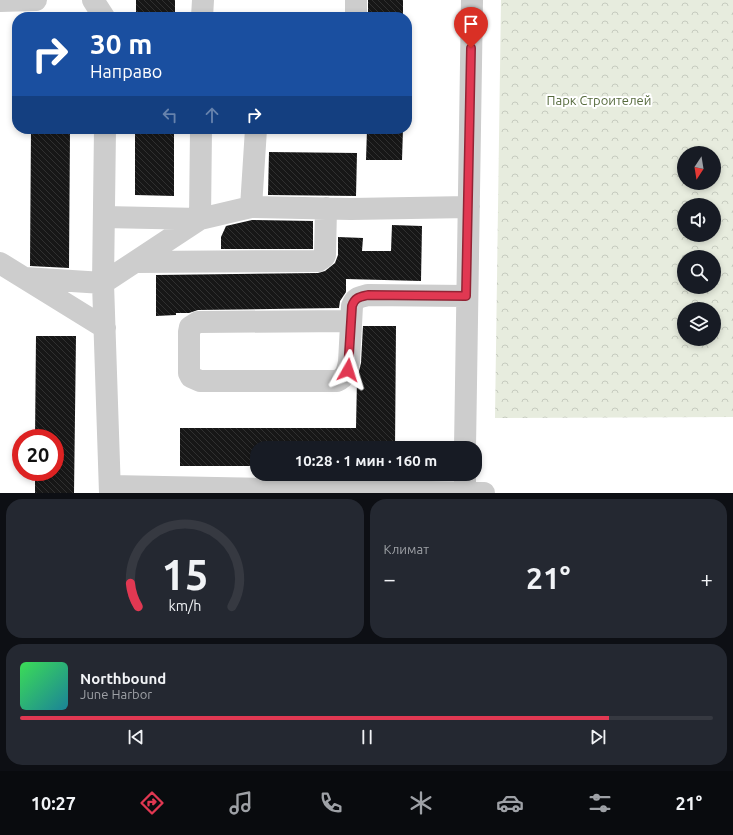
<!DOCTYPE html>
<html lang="ru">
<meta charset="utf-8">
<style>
:root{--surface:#171b24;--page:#242831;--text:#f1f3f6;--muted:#9ea1a6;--line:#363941;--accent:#e13852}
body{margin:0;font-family:Ubuntu,sans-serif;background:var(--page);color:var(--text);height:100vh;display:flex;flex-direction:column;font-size:15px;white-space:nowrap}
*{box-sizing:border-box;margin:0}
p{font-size:13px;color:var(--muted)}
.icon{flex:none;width:22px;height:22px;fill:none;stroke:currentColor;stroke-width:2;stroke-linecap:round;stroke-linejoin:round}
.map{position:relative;height:493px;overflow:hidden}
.sheet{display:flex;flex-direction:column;gap:6px;padding:6px;background:#0d0f14;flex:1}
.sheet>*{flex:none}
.guide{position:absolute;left:12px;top:12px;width:400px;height:122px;border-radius:16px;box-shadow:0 2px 6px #0003;background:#1a4fa0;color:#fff;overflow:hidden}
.needle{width:26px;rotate:192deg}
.fabs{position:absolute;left:677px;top:146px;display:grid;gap:8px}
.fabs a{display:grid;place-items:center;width:44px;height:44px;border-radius:50%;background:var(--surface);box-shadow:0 2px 6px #0003;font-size:20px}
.speed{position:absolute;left:12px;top:429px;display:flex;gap:8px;font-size:20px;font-weight:700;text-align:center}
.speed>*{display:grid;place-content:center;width:52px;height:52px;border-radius:50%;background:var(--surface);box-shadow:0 2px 6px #0003;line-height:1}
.speed .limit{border:6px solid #d22;background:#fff;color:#111}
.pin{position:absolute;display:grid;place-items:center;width:34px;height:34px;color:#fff;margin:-41px -17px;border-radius:50% 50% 50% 0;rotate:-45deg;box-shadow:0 0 4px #0007}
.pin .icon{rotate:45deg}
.me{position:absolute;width:44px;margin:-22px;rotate:6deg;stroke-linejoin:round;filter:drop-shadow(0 0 3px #0008)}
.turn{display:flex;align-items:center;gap:14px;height:84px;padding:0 12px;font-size:18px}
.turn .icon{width:52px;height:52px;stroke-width:2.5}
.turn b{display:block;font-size:28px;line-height:34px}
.lanes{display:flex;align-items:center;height:38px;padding:0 12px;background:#0003;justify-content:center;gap:20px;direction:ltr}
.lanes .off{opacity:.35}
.big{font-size:30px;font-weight:600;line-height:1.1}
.sheet .tile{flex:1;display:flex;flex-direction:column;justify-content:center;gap:6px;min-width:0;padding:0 14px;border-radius:16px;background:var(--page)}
.sheet .dial{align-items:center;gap:0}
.dial svg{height:104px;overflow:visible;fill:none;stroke:var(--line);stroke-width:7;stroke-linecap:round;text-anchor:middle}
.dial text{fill:var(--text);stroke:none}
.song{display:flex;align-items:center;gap:12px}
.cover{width:48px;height:48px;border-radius:6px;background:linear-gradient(135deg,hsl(130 70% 55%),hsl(190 70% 35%))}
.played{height:4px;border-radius:2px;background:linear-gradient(90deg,var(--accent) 85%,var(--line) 85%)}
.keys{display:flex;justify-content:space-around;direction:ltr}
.heat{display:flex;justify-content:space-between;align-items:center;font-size:22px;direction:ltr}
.sheet .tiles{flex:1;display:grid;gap:6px;grid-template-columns:1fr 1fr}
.tile:last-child{grid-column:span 2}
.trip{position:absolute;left:250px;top:441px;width:232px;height:40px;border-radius:16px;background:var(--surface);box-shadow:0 2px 6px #0003;font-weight:600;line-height:40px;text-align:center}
.tabs{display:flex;height:64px;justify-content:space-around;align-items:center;background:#090b0e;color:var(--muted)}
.tabs .icon{width:28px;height:28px}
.tabs .active{color:var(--accent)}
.tabs b{font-size:18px;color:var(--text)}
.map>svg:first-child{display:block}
.park{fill:url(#park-crowns);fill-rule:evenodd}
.building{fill:url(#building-back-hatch)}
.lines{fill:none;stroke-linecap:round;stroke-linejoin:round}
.minor{stroke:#cdcdcd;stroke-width:22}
.route-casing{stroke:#922435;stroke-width:10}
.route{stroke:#e13852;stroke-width:7}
.labels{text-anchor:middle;stroke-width:4;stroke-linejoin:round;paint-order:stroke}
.park-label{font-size:13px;fill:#576b3e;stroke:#fff}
</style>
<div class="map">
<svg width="733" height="493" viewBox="0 0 733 493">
<defs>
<pattern id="park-crowns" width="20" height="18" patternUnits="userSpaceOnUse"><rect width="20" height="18" fill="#e7ecde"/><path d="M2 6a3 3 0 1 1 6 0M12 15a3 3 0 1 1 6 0" fill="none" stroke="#c6cbbf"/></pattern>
<pattern id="building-back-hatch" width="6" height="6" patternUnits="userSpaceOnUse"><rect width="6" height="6" fill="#171717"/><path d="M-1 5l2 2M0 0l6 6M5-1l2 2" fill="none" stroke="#303030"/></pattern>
</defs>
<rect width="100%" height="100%" fill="#fff"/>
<!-- park -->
<path class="park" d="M501,0H733V417L495,418ZM684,153H714V183H684ZM684,205H714V235H684ZM684,257H714V287H684ZM684,309H714V339H684Z"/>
<!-- building -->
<path class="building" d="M136,0H175V17H136Z
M368,0H403V17H368Z
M31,129H70L69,268L30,266Z
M135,129H174V196L135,195Z
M367,129H403L402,160H366Z
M269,152L357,153L356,196L268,195Z
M252,220L313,221V249H221V237L226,226Z
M392,225L422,226L421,281L346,279V292L340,301L339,308L198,310L189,313H176V315L156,316V275L318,273L325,271L335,263L338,255V237L363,238L362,251H391Z
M363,326H396L395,448H257V466H180V428H356L357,379L361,363Z
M36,336H76L74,493H35V472H55V438H35Z"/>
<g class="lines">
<!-- minor -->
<path class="minor" d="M93,0L104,17
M0,1L36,0
M202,17L203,0
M356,17V0
M251,207L256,129
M104,217L200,219L251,207L351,209L469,207
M135,262L318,261L324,257L325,255L326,208
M0,263L105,328
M25,278L103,283L105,129
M351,321L198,322L190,327L189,332V373L191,377L200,381H337C346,377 347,371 349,362L352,306C355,297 360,297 368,295L466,296
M465,448L472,0
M111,486L484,493
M110,493L103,283L200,219L201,129
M465,493V474"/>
</g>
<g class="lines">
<defs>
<path id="route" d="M348,370L352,306C355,297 360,297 368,295L466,296L471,48"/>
</defs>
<!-- route casing -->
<use href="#route" class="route-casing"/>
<!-- route -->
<use href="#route" class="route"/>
</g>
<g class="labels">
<!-- park labels -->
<g class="park-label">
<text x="599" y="105">Парк Строителей</text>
</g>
</g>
</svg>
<div class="fabs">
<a><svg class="needle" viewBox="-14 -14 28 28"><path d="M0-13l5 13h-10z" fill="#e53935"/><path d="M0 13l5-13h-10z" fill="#9ea1a6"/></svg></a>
<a><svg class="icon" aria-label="sound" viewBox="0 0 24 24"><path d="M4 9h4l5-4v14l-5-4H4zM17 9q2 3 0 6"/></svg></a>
<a><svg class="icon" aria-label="search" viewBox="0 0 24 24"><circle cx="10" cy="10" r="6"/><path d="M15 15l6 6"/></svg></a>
<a><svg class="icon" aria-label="layers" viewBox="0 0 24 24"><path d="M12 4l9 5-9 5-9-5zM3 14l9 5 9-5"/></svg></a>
</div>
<div class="speed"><div class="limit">20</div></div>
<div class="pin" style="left:471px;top:48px;background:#d93025"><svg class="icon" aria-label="arrive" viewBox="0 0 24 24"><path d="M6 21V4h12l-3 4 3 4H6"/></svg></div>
<svg class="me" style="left:348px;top:370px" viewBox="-20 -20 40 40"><path d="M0-17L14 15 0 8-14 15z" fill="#e13852" stroke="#fff" stroke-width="4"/></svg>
<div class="trip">10:28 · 1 мин · 160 m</div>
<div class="guide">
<div class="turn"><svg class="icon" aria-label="right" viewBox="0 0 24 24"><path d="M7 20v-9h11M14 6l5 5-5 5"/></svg><div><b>30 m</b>Направо</div></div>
<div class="lanes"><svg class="icon off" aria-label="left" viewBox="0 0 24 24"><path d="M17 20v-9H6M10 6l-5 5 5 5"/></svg><svg class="icon off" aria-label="ahead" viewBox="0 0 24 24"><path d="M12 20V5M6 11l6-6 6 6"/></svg><svg class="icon" aria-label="right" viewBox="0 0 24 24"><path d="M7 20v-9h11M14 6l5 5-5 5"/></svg></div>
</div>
</div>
<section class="sheet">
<div class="tiles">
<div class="tile dial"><svg viewBox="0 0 100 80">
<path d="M14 69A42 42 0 1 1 86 69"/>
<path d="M14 69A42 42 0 0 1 8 51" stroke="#e13852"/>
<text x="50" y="56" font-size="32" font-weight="700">15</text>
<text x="50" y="72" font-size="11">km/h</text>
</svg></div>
<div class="tile"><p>Климат</p>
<div class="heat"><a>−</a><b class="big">21°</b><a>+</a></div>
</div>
<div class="tile">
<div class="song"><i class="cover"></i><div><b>Northbound</b><p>June Harbor</p></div></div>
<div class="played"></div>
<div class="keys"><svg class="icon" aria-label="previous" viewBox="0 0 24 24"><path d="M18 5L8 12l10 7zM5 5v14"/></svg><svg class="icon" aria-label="pause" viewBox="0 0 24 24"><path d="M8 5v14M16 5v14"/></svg><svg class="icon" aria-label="next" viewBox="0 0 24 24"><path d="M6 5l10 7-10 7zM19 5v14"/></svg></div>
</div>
</div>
</section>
<nav class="tabs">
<b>10:27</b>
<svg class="icon active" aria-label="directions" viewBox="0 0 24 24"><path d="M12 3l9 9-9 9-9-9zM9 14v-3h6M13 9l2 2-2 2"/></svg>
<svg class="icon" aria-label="music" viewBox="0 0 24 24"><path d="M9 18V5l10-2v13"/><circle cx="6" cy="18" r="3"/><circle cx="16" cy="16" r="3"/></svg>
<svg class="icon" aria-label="phone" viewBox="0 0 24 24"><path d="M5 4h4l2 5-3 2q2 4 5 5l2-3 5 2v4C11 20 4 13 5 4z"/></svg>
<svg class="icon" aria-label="climate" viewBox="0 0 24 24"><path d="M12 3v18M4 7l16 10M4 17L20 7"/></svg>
<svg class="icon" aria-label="car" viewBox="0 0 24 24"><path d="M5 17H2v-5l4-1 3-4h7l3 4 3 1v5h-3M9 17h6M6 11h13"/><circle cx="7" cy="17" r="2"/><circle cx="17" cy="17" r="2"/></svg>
<svg class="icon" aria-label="filters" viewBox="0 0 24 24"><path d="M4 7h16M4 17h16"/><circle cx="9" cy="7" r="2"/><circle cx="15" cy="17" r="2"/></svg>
<b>21°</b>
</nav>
